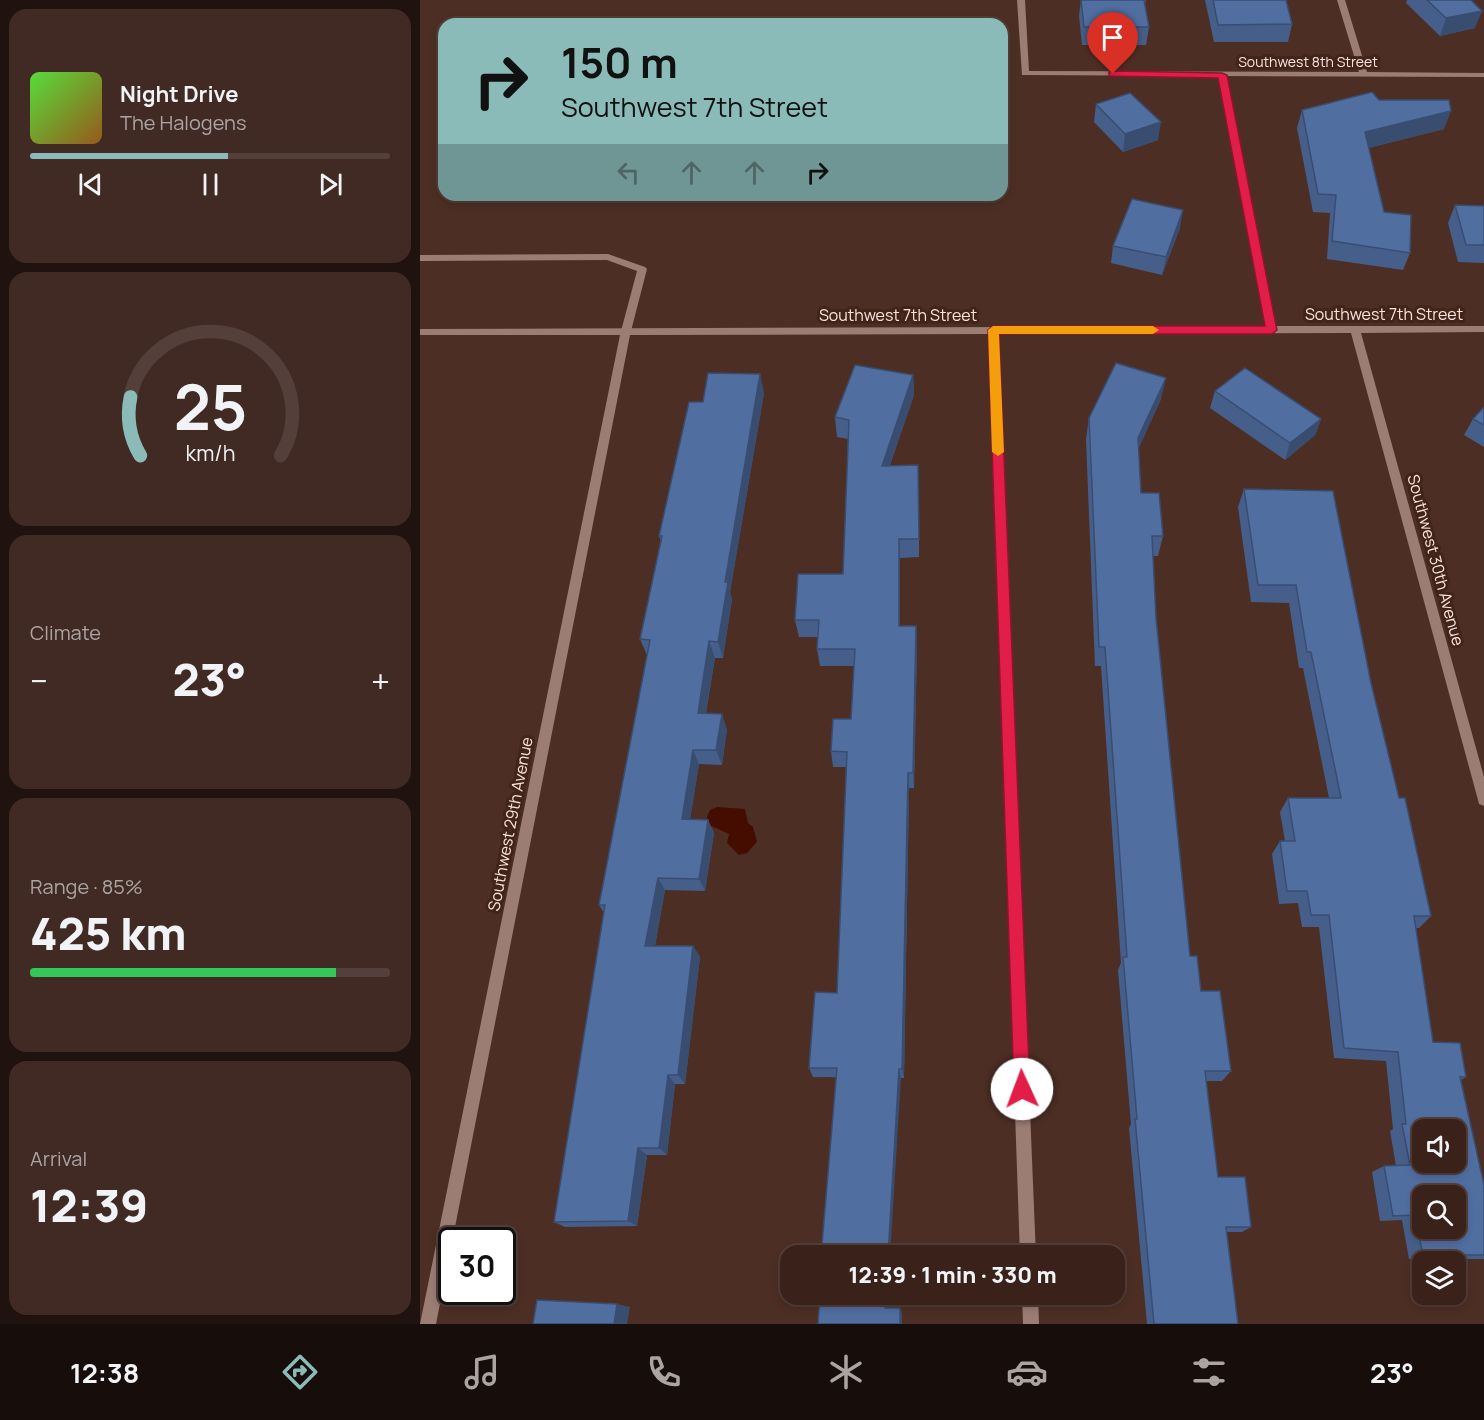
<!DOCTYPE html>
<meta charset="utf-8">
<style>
:root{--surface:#3a221b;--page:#412a24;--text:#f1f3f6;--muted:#aba4a3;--line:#543f3a;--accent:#8bbbb9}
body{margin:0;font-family:Manrope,sans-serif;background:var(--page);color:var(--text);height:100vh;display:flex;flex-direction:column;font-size:22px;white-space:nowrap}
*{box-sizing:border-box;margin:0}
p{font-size:20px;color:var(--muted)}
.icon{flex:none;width:33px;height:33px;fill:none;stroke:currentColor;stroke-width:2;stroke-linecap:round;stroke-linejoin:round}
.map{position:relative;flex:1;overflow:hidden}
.panel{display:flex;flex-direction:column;gap:9px;padding:9px;background:#20130f;width:420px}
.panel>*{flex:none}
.banner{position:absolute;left:18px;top:18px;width:570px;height:183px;border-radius:18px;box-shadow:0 3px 9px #0003,0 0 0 2px var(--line);background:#8bbbb9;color:#111;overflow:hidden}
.buttons{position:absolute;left:992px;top:1119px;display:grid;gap:12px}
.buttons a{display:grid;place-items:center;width:54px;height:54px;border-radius:12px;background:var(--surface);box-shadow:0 3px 9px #0003,0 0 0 2px var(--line);font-size:30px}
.speed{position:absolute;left:18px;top:1227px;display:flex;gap:12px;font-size:30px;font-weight:700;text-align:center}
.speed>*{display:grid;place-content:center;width:78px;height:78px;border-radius:50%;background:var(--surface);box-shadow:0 3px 9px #0003,0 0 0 2px var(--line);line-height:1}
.speed .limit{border:3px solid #111;border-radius:9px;background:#fff;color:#111}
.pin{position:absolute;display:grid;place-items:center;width:51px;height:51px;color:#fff;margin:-62px -26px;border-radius:50% 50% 50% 0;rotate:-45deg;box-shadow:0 0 6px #0007}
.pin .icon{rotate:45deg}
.me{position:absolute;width:66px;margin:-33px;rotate:358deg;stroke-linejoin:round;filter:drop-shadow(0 0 4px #0008)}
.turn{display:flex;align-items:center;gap:21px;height:126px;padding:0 24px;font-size:27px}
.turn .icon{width:78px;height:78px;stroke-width:2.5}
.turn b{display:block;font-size:42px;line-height:51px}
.lanes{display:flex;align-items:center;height:57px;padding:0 24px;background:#0003;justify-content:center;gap:30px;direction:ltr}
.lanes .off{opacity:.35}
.big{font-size:45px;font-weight:800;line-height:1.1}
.panel .card{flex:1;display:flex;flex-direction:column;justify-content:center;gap:9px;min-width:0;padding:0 21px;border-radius:18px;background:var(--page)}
.panel .dial{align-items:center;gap:0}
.dial svg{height:156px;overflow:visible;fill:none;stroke:var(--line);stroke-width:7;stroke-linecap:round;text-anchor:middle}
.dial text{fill:var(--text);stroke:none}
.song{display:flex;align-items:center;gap:18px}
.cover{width:72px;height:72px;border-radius:9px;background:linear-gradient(135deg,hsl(110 70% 55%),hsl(30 70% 35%))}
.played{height:6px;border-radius:3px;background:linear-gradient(90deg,var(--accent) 55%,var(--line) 55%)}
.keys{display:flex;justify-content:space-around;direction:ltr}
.heat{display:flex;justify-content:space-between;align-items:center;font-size:33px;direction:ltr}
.charge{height:9px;border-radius:4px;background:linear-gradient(90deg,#34c759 85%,var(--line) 0)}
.trip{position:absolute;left:360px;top:1245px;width:345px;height:60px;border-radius:18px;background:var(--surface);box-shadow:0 3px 9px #0003,0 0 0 2px var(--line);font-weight:800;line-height:60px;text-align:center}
.menu{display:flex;height:96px;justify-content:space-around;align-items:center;background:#170e0b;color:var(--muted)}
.menu .icon{width:42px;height:42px}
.menu .on{color:var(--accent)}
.menu b{font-size:27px;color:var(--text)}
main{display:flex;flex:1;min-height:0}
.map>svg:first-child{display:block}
.water{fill:#440d00}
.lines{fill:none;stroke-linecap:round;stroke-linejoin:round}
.service{fill:#9b7d74;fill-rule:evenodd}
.minor{fill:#9b7d74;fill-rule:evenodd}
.wall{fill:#465f8a}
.shaded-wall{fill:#394d71}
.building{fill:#516ea1;stroke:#394d71;stroke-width:1.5;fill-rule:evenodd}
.route{fill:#e11d48;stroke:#92132f;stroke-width:1.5}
.slow{fill:#f59e0b}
.labels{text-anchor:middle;stroke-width:6;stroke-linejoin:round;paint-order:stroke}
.far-street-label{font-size:14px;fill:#f9e4dd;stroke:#42241a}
.street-label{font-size:16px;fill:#f9e4dd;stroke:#42241a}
</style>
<main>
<section class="panel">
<div class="card">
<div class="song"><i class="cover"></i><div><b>Night Drive</b><p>The Halogens</p></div></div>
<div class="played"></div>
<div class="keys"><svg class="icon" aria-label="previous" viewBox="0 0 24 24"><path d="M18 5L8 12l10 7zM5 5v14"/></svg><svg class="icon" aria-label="pause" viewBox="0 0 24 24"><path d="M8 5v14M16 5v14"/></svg><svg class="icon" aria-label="next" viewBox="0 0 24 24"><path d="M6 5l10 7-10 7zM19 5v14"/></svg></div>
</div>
<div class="card dial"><svg viewBox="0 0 100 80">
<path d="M14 69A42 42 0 1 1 86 69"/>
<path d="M14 69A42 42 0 0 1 9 39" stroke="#8bbbb9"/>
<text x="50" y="56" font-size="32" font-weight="700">25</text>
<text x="50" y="72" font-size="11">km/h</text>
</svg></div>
<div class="card"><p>Climate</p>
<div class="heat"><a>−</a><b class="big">23°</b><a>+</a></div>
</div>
<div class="card"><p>Range · 85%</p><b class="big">425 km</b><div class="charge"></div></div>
<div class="card"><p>Arrival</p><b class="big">12:39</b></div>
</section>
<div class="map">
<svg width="1064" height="1324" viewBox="0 0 1064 1324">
<rect width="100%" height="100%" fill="#4d2e24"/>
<!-- water -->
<path class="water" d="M297,807L325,809L328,823L333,827L337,842L327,853L319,855L307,843L309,834L289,825L287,817L290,810Z"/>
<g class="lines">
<!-- service -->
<path class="service" d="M188,254L225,267L227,269L211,331L206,334L201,331L217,271L187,260L0,261V255Z"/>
<!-- minor -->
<path class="minor" d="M597,0H605L609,71L939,72L917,0H925L947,72L1064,73V77L806,76L856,326H1064V332L941,333L1064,777V806L1059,804L1058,800L931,333L578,334L616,1256H600L568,334L210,335L16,1324H0L200,335H0V329L846,326L798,76L602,75Z
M602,1294H618L619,1324H603Z"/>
</g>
<!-- wall -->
<path class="wall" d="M661,0H726L725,4L729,27L726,45H662L659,16Z
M785,0H866L872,24L868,42H794Z
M987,0H1051L1055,28L1020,36L986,3Z
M959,100L1024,129L948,148L964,212L990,253L983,270L907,259L910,213L893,212L877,128L882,110Z
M676,104L738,140L703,152L674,122Z
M1035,205L1064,206V263L1038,262L1028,223Z
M760,228L742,275L691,263L693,246Z
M493,375L494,395L470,465L499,484V557L480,558V626H496L497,644L494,788H489L484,1078L393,1077L389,1068L417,993L426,767H413L411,751L431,719L434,666H400L397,649L398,637H379L375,620L423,574L428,439L417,437L415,417Z
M795,391L901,419L895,435L865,460L790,408Z
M344,393L310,592L312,599L303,658H295L286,713L307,729L302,765L279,764L270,819L288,820L294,833L285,891L245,890L235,946H273L280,957L265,1084H255L247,1155H227L217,1226L145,1227L134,1222L184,913L179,905L227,655L220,639L241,541L239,536L283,402Z
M741,399L718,449L721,493L743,536L738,556H733L736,618L770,956L781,991L811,1071L802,1081H786L798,1177L831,1227L822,1232H807L818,1324H727L709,1128L711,1124L698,970L701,963L681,666H675L666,439L669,418Z
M1064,407V447L1044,435L1053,419Z
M824,489L951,683L979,798L1011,916L999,928H995L1013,1042L1046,1077L1041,1080L1064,1185V1259H989L982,1220L960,1221L952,1172L964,1166H976L970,1131L973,1129L966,1061L914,1058L899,927H882L878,903L859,904L852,854L860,841H865L860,812L868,798H909L883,668H879L869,603L831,602L818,507Z"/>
<!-- shaded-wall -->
<path class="shaded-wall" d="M1062,11L1055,28L1020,36L1026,18Z
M1031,111L1024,129L939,150L945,132Z
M741,122L738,140L703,152L705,134Z
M763,210L760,228L742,275L746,257Z
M340,374L344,393L310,592L312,599L303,658L298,642L305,582Z
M493,375L494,395L463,485L462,466Z
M746,378L741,399L714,459L718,438Z
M901,419L895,435L865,460L870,443Z
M479,539L480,558V644L479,626Z
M496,626L497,644L494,788L493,773Z
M289,641L295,658L283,728L278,713Z
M302,714L307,729L302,765L296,750Z
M273,750L279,764L268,833L262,819Z
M488,773L489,788L484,1078L482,1069Z
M288,820L294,833L285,891L279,879Z
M238,878L245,890L233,957L225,946Z
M273,946L280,957L265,1084L258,1075Z
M479,1069L481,1078L470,1256H468Z
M248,1075L255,1084L247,1155L239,1148Z
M218,1148L227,1155L217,1226L208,1221Z
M466,1294H468L467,1311L465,1308Z
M197,1304L210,1307L207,1324H194Z
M480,1308L482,1311V1324H480Z"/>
<!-- building -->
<path class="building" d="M661,0H724L729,27H664Z
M793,0H866L872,24L798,25Z
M1007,0H1051L1062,11L1026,18Z
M952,92L959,100H1029L1031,111L945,132L964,212L991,215L990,253L912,241L916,195L898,194L882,110Z
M710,93L741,122L705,134L676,104Z
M712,199L763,210L746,257L693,246Z
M1035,205L1064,206V245H1046Z
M696,363L746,378L718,438L721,493H739L743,536H732L736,618L770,956H777L781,991H800L811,1071H785L798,1177H825L831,1227H806L818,1324H734L715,1119H717L703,957H707L685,647H679L669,418Z
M435,365L493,375L462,466L498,465L499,539H479V626H496L493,773H488L482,1069H479L468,1256H401L417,1068H389L395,992L417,993L427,752L411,751L413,719H431L435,649H397L399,620H375L378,574H423L429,420L415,417Z
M825,368L901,419L870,443L795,391Z
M288,373L340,374L305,582H308L298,642L289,641L278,713L302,714L296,750H273L262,819L288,820L279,879L238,878L225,946H273L258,1075H248L239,1148H218L208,1221L134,1222L185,905H179L230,640L220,639L242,536H239L269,402H283Z
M1064,407V425L1053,419Z
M824,489L913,491L951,683L979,798H985L1011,916H994L1013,1042L1040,1043L1046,1077H1040L1064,1185V1255H1003L995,1215L973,1216L964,1166L990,1165L982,1124H986L978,1052L924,1048L909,915H891L887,891H867L860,841H875L868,798H921L891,652H887L876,585H838ZM1002,1130H1035V1162H1002ZM1002,1196H1035V1228H1002Z
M400,1294H466L465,1308H480V1324H398Z
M117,1300L197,1304L194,1324H113Z"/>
<!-- route -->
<path class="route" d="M693,71L802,73L807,75L857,330L852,334H579L610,1089L608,1095L602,1098L596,1095L594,1089L568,330L573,326H845L798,78L689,76V72Z"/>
<!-- slow -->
<path class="slow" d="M573,326H733L739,330L733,334H579L584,452L578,456L572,452L568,330Z"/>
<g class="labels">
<!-- far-street labels -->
<g class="far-street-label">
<text x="888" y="67">Southwest 8th Street</text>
</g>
<!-- street labels -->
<g class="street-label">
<text x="964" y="320">Southwest 7th Street</text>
<text x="478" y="321">Southwest 7th Street</text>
<text transform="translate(1016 560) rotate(75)" y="6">Southwest 30th Avenue</text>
<text transform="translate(90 824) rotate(-79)" y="6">Southwest 29th Avenue</text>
</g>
</g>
</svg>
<div class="buttons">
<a><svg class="icon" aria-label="sound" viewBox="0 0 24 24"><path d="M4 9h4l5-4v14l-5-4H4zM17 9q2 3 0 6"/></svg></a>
<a><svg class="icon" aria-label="search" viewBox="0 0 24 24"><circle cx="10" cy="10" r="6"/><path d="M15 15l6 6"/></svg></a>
<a><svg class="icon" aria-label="layers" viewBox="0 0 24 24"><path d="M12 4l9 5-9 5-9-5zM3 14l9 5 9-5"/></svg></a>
</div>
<div class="speed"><div class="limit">30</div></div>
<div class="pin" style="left:693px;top:74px;background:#d93025"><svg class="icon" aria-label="arrive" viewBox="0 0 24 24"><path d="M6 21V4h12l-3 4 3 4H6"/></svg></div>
<svg class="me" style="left:602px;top:1089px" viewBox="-20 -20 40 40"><circle r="19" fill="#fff"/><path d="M0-13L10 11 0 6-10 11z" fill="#e11d48"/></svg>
<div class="trip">12:39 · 1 min · 330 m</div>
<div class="banner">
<div class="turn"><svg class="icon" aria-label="right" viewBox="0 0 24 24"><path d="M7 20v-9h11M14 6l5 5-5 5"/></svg><div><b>150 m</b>Southwest 7th Street</div></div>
<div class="lanes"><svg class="icon off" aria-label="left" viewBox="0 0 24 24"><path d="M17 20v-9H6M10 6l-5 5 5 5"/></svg><svg class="icon off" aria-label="ahead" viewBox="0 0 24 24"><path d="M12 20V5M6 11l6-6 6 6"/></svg><svg class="icon off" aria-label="ahead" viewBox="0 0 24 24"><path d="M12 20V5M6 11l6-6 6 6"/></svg><svg class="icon" aria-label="right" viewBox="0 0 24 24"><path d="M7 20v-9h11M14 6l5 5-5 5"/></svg></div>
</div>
</div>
</main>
<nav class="menu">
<b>12:38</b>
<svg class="icon on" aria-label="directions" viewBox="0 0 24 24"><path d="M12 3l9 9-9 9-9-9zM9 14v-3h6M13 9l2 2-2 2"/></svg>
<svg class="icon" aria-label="music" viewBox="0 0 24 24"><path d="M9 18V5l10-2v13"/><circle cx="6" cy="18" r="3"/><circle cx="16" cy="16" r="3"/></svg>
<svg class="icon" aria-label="phone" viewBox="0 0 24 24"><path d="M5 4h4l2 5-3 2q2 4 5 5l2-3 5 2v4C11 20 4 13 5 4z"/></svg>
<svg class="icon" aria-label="climate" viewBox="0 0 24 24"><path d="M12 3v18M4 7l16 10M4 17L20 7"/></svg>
<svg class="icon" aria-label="car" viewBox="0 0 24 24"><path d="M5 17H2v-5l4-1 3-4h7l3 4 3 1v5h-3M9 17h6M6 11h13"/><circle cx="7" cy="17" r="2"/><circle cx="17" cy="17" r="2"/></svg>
<svg class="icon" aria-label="filters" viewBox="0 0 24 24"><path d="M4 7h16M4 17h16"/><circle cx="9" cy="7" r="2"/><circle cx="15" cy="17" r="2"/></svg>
<b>23°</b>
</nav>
